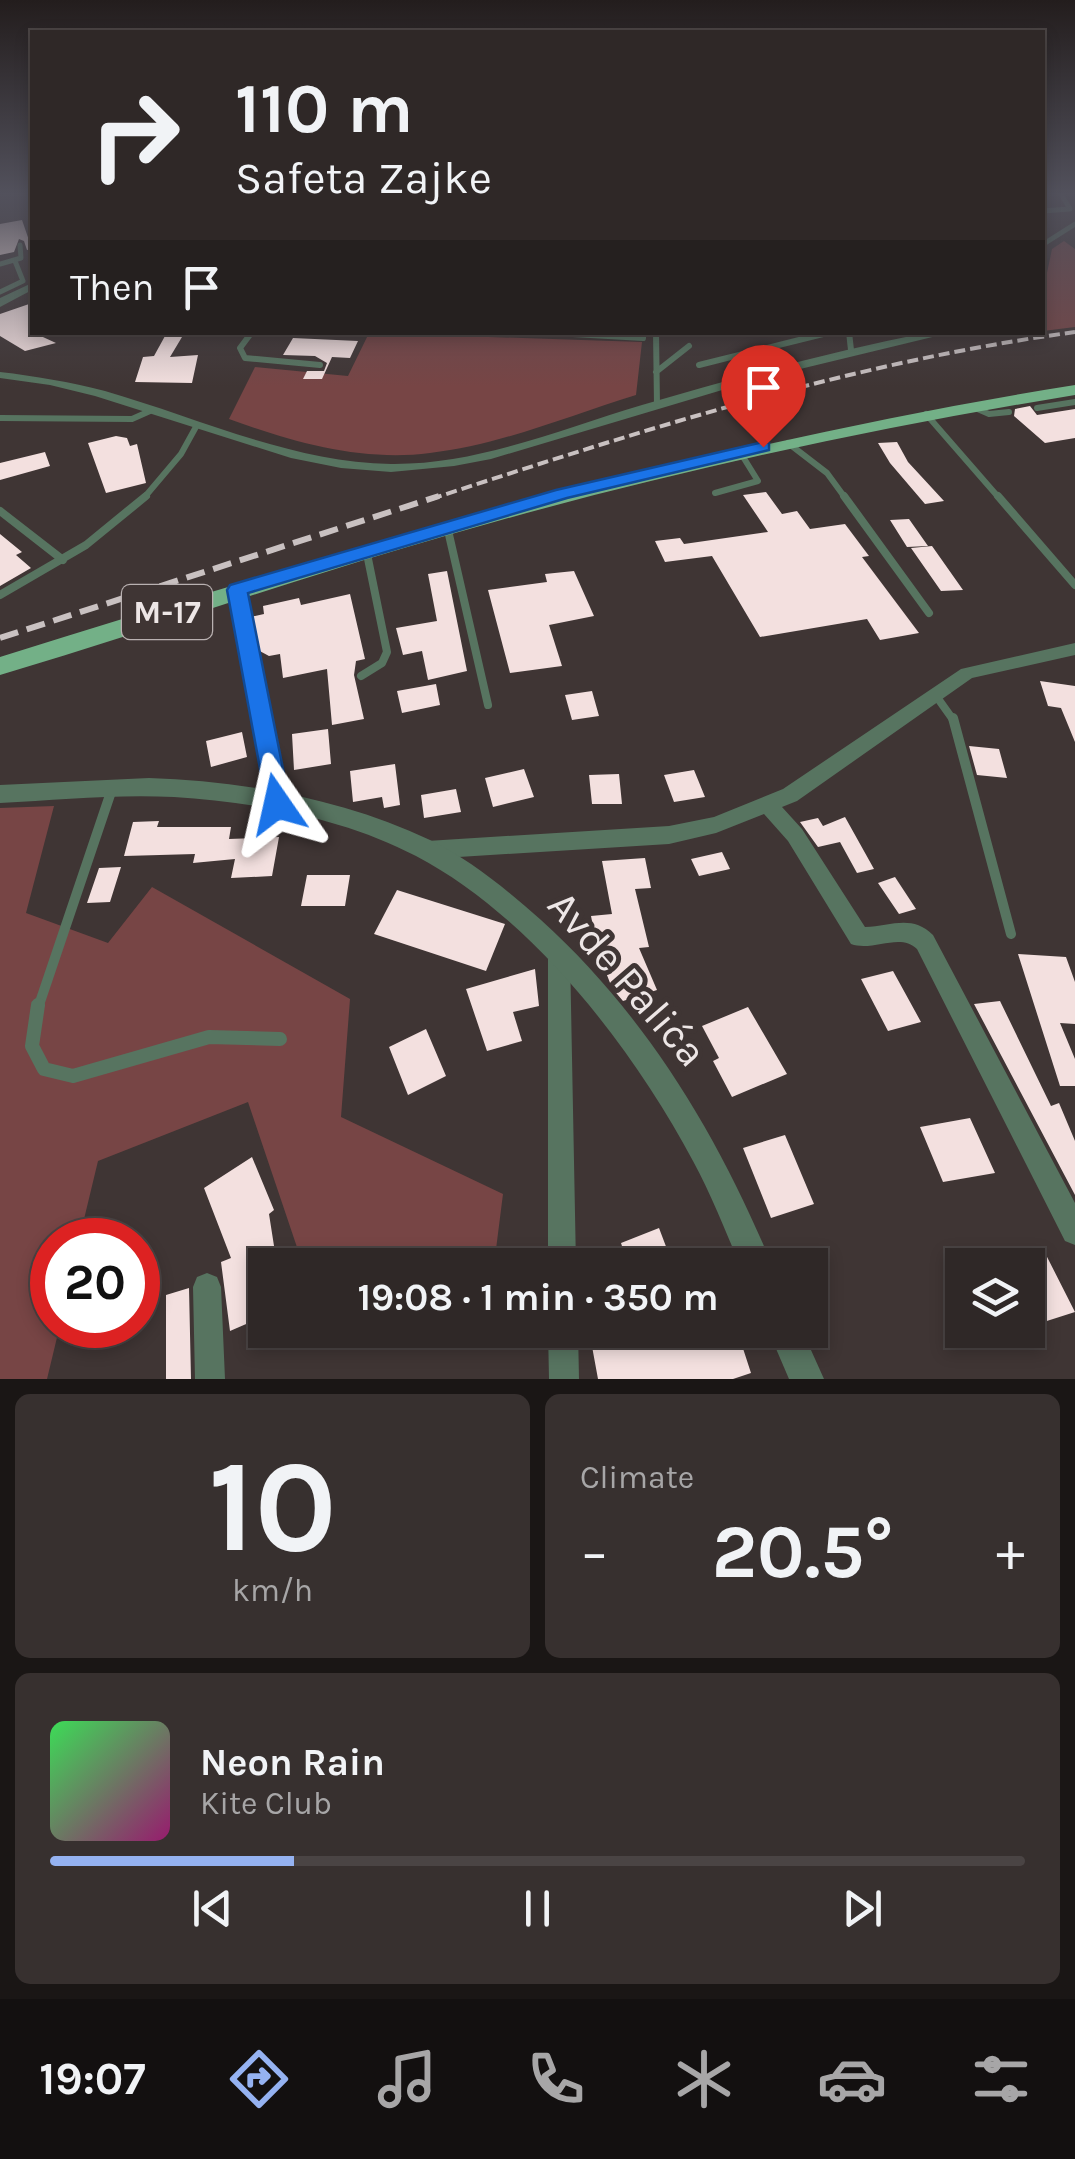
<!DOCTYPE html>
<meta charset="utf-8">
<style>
:root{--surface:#2f2827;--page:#37302f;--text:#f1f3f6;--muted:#a7a6a7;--line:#4a4444;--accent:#95b2f1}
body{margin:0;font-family:Karla,sans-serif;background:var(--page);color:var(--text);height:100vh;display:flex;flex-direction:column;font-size:38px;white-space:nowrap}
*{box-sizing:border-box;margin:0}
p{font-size:32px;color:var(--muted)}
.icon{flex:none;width:55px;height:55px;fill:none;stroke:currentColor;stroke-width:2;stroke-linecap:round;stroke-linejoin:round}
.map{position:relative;height:1379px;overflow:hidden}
.side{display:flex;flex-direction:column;gap:15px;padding:15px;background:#1a1615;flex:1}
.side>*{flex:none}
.banner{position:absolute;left:30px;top:30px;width:1015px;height:305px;border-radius:0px;box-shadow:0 5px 15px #0003,0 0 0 2px var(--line);background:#2f2827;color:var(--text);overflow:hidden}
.tools{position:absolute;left:945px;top:1248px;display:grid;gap:20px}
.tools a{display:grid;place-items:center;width:100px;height:100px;border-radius:0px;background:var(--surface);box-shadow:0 5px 15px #0003,0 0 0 2px var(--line);font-size:50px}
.speed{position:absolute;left:30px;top:1218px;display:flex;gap:20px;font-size:50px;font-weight:700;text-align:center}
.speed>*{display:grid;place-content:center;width:130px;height:130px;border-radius:50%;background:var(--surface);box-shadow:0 5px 15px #0003,0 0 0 2px var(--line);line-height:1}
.speed .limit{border:15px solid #d22;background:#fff;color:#111}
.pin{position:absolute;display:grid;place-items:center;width:85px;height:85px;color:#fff;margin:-102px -42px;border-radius:50% 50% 50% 0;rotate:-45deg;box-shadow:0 0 10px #0007}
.pin .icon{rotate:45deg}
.me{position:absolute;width:110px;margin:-55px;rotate:349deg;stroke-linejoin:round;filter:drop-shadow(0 0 8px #0008)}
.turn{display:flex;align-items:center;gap:35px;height:210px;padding:0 40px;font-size:45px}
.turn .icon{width:130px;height:130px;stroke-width:2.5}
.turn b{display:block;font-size:70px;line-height:85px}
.then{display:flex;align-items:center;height:95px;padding:0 40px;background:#0003;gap:20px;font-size:38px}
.big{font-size:75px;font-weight:700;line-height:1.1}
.side .tile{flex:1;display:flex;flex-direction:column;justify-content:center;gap:15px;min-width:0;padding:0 35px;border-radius:15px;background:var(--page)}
.side .dial{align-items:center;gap:0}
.dial b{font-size:130px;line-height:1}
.song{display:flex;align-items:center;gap:30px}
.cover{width:120px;height:120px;border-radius:15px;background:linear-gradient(135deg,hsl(130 70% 55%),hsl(320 70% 35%))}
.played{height:10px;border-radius:5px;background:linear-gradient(90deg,var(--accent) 25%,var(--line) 25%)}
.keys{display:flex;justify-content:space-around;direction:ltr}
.heat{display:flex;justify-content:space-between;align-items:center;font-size:55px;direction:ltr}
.side .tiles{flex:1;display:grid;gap:15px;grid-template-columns:1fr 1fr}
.tile:last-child{grid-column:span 2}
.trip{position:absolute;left:248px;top:1248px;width:580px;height:100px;border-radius:0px;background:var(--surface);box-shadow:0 5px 15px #0003,0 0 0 2px var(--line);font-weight:700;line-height:100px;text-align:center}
.dock{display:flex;height:160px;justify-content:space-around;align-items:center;background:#131010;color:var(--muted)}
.dock .icon{width:70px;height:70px}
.dock .current{color:var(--accent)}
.dock b{font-size:45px;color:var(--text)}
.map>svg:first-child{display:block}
.green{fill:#774545}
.building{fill:#f3e0df}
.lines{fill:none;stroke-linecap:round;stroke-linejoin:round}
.service-far4{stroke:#577460;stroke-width:5}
.service-far3{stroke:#577460;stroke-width:6}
.service-far2{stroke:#577460;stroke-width:8}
.service-far1{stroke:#577460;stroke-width:10}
.service{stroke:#577460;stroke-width:14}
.minor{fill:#577460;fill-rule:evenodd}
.tertiary{fill:#577460;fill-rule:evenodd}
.primary{fill:#73b087;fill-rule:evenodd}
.rail-far1{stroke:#c9c1c1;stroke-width:4;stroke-dasharray:11 5;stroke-linecap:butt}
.rail{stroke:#c9c1c1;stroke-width:6;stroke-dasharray:19 9;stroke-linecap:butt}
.route{fill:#1a73e8;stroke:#114b97;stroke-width:2.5}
.labels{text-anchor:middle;stroke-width:10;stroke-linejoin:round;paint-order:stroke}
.shield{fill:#3f3534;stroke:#b9b1b1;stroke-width:2.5}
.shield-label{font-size:32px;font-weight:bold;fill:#ede6e6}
.near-street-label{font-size:42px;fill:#ede6e6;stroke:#3f3534}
</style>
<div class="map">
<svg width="1075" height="1379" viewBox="0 0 1075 1379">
<rect width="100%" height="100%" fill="#3f3534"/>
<!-- green -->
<path class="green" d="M1064,241L1075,249V327L1043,331V292L1052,249Z
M369,333L642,342L636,395C568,416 500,445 430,453C362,462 292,442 229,419L255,367L348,376Z
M54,806L26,913L108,943L152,887L350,999L341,1117L503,1194L494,1265H303L248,1102L98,1161L79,1240H52V1325H60L47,1379H0V808Z"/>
<!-- building -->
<path class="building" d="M22,220L32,249L27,250L24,241L19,239L14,252L0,255V224Z
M32,303V332L56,343L25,351L0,336V314Z
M185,332L170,357L198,355L192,383L135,382L143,357L154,356L165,336Z
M293,338L358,341L350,358L332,357L322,379H303L307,371H324L327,363L315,356L283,355Z
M1030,406L1037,415L1075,409V438L1045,443L1014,416L1015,409Z
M116,436L127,438L130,446L137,444L146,483L106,493L88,443Z
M897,442L908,462L944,501L925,504L890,463L878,443Z
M45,452L50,466L0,480V463Z
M766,492L782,514L797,511L810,529L845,524L869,556L862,557L919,633L880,640L867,619L760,637L712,556L665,562L655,541L680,538L684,544L768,532L743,495Z
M909,519L928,546L907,547L890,520Z
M0,534L22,552L16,555L31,568L0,586Z
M932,546L963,590L941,591L911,548Z
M447,571L467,671L428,680L422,651L403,655L396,628L437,621L428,574Z
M574,571L594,616L549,625L562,666L510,673L488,590L547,582L545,574Z
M350,594L365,659L356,661L354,675L364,719L332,725L327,669L283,678L280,654L269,656L256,649L250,617L264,614L263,606L299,598L301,605Z
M1040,681L1075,686V742L1061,708L1048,706Z
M436,684L440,705L402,713L397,691Z
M592,691L599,716L572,720L565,695Z
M328,729L331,764L294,770L292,734Z
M242,732L247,757L211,767L206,741Z
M969,746L999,749L1007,778L977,775Z
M395,764L400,805L384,808L382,797L353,802L350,771Z
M524,769L534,797L493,807L485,778Z
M694,770L705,797L674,802L664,775Z
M619,774L622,804H592L589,775Z
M456,789L461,812L424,818L421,795Z
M845,817L874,869L857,873L840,842L818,847L800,822L818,818L823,826Z
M159,821L157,827H231L229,839L279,837L272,876L231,878L235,859L193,863L195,854L124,856L133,822Z
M722,852L730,869L699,876L691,859Z
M645,858L651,888L635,889L649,947L639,948L657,990L623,1001L612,988L598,952L591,916L612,914L602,861Z
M121,867L110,902L87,903L99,868Z
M307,875H350L345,906H301Z
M895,877L916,909L899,914L878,883Z
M397,890L505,924L486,971L374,934Z
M1018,954L1066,957L1075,982V1024L1060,1023L1075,1059V1086H1060Z
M535,969L539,1006L513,1012L522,1041L487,1051L466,989Z
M893,971L921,1022L888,1031L861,979Z
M1000,1001L1051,1106L1059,1103L1075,1141V1195L974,1004Z
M748,1007L787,1074L732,1097L713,1061L719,1058L702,1026Z
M426,1029L446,1076L408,1095L389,1047Z
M970,1118L995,1173L943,1182L920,1127Z
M785,1135L814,1204L771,1218L743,1148Z
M252,1157L274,1210L269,1214L277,1265H265V1316L230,1331L221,1262L231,1258L204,1188Z
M659,1228L673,1265H628L621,1243Z
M1042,1247L1075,1312L1028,1327V1265H997V1261Z
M189,1288L191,1379H166V1295Z
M589,1330H737L751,1373L733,1379H598Z"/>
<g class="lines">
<!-- service-far4 -->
<path class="service-far4" d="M1042,211L1070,209L1061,194
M1042,245L1075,224
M0,264L21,258L20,245
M0,292L23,281L15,261"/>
<!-- service-far3 -->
<path class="service-far3" d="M252,332L240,348L245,358L320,365
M538,332L643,338V332
M656,332L657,405
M849,332L851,350
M944,332H951
M699,365L831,332
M656,372L689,346
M973,407L989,414L1009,412
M1037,408L1075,402
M926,414L1000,499
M0,418L132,419L150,411
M788,443L827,473L846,499
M715,493L758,481L740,452
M143,499L181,454L197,425"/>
<!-- service-far2 -->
<path class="service-far2" d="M844,496L929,613
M998,496L1075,585
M0,511L63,560
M447,526L488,705
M238,592L262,721
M0,595L86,545L146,496
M361,676L382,663L387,652L366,549
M934,693L954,721"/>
<!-- service-far1 -->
<path class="service-far1" d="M261,718L277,803
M953,718L1011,934
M38,1008L112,789"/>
<!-- service -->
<path class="service" d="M38,1005L32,1046L44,1069L73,1076L209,1037L280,1039"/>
<!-- minor -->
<path class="minor" d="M930,332L949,333L759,379L491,459L454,466L391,472L341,468L291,458L95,396L50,385L0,378V372C35,376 70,382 105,391C199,418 291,462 391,464C478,465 561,429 642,405C737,377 833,351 930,332Z
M1075,643V655L972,678L797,801L782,807L802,829L865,927C891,926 912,914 933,935L1075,1203V1245L1065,1241L917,949C900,932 873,952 851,944L788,841L764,814L716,833L669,844L427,859L420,856L417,850L420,844L427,841L669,826L714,817L783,789L961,669Z
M559,944L567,947L570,954L576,1265H548V954L551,947Z
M207,1273L217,1277L221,1287L225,1379H195L193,1287L197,1277Z
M548,1330H578L579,1379H549Z"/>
<!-- tertiary -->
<path class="tertiary" d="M32,283V290L0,307V298Z
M149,778C244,781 344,799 430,840C471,860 507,890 541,920C646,1015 718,1135 772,1265H740C725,1230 711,1194 693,1161C632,1047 532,917 416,856C344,818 255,802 174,797C116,794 58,800 0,803V785Z
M768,1330H802L824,1379H789Z"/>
<!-- primary -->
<path class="primary" d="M1075,385V395C848,432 625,482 404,548C269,588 135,635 0,675V657C354,546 708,444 1075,385Z"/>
<!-- rail-far1 -->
<path class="rail-far1" d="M431,499C643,430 853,362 1075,332"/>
<!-- rail -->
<path class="rail" d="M0,638L439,496"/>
</g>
<!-- sky -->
<linearGradient id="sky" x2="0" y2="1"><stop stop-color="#231d1d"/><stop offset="0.5" stop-color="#52515c"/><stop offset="1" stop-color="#52515c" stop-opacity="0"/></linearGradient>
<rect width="1075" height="387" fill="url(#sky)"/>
<!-- route -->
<path class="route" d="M763,442L769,443V450L567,498L248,593L290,804L286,812H268L227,590L230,585L556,490Z"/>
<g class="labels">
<!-- shield labels -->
<rect class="shield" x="122" y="585" width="90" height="54" rx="8"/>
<g class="shield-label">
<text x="167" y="623">M-17</text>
</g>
<!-- near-street labels -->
<g class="near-street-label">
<text transform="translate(628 978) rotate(49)" y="15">Avde Palića</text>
</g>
</g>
</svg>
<div class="tools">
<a><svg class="icon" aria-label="layers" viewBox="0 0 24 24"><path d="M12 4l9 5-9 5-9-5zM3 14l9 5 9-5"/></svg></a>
</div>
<div class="speed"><div class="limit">20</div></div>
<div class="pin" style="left:763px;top:447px;background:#d93025"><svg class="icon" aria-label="arrive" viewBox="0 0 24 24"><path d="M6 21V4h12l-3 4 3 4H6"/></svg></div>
<svg class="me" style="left:277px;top:804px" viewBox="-20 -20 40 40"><path d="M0-17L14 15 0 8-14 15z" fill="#1a73e8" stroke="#fff" stroke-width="4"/></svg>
<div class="trip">19:08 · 1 min · 350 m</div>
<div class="banner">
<div class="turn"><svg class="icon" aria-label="right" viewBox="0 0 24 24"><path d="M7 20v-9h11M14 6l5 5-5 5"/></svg><div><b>110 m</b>Safeta Zajke</div></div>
<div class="then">Then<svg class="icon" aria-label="arrive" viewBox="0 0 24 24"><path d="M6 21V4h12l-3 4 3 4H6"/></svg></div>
</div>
</div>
<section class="side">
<div class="tiles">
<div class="tile dial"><b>10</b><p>km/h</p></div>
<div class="tile"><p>Climate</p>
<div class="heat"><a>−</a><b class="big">20.5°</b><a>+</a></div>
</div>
<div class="tile">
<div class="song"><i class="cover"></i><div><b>Neon Rain</b><p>Kite Club</p></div></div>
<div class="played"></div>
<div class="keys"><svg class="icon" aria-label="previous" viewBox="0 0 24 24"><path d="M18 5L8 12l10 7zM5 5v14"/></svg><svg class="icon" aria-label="pause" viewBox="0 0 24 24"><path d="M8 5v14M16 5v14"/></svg><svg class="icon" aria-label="next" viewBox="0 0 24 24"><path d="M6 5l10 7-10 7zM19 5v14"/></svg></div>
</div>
</div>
</section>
<nav class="dock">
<b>19:07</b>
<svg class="icon current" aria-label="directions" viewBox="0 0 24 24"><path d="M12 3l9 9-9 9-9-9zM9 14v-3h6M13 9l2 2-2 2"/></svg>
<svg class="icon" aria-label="music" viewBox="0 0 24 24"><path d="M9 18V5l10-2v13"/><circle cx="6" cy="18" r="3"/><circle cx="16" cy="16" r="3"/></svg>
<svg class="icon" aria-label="phone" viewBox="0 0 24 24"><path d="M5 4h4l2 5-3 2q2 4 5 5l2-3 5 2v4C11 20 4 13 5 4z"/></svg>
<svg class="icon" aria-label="climate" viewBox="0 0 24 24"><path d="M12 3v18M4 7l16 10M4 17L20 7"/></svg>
<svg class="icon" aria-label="car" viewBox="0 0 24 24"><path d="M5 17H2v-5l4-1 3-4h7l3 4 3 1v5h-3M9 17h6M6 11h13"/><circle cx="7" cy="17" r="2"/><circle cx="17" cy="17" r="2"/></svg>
<svg class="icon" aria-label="filters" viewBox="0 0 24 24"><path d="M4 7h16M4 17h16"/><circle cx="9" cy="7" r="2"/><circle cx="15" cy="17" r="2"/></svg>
</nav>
